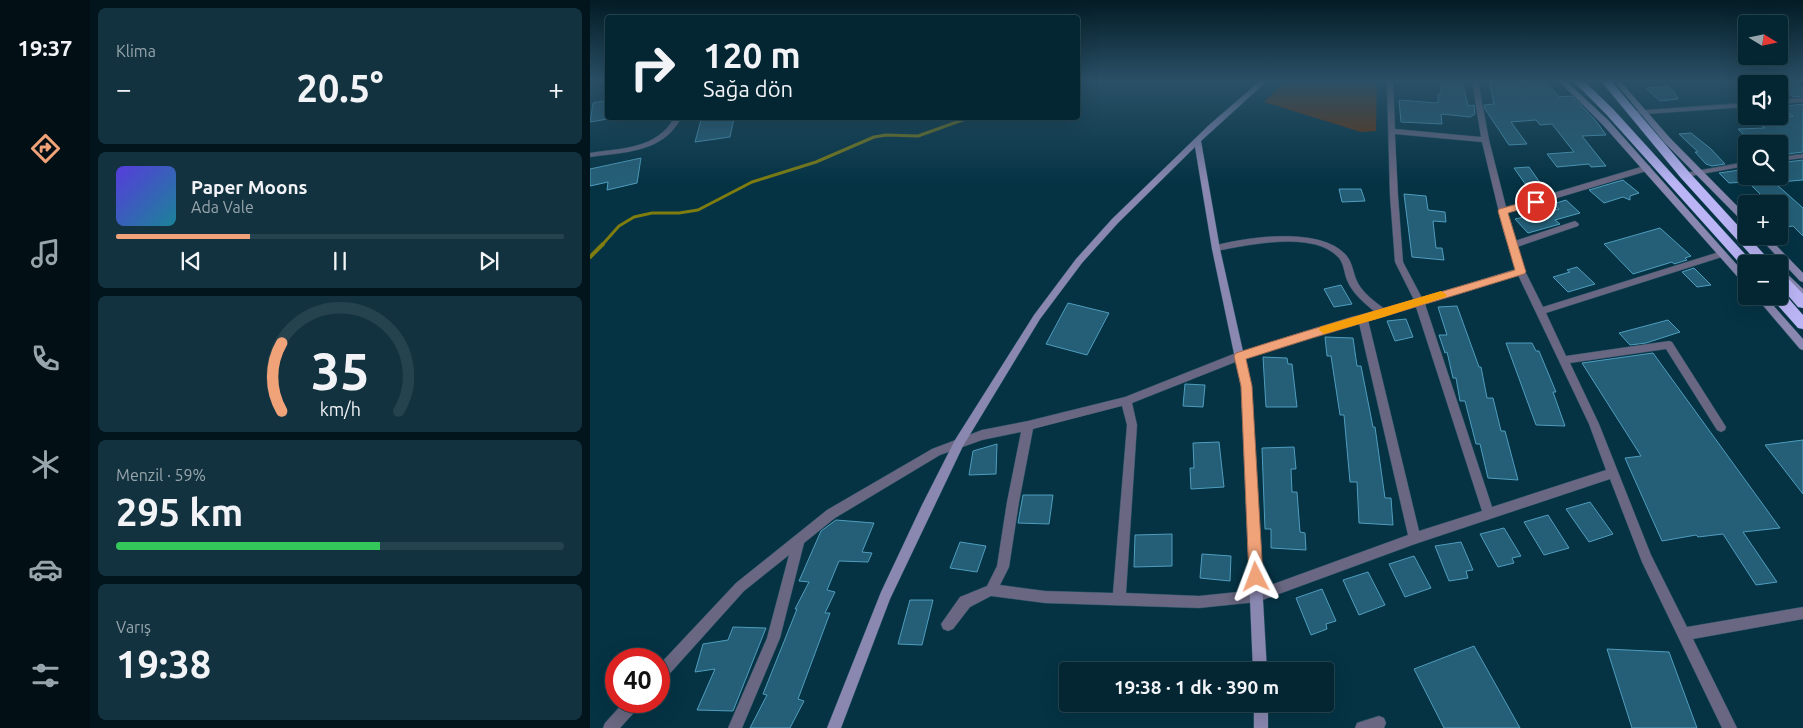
<!DOCTYPE html>
<html lang="tr">
<meta charset="utf-8">
<style>
:root{--surface:#042633;--page:#12323f;--text:#f1f3f6;--muted:#97a5ac;--line:#25434e;--accent:#f0a279}
body{margin:0;font-family:Ubuntu,sans-serif;background:var(--page);color:var(--text);height:100vh;display:flex;flex-direction:column;font-size:19px;white-space:nowrap}
*{box-sizing:border-box;margin:0}
p{font-size:16px;color:var(--muted)}
.icon{flex:none;width:28px;height:28px;fill:none;stroke:currentColor;stroke-width:2;stroke-linecap:round;stroke-linejoin:round}
.map{position:relative;flex:1;overflow:hidden}
.side{display:flex;flex-direction:column;gap:8px;padding:8px;background:#02151c;width:500px}
.side>*{flex:none}
.hud{position:absolute;left:15px;top:15px;width:475px;height:105px;border-radius:5px;box-shadow:0 5px 20px #0002,0 0 0 1px var(--line);background:#042633;color:var(--text);overflow:hidden}
.needle{width:32px;rotate:100deg}
.controls{position:absolute;left:1148px;top:15px;display:grid;gap:10px}
.controls a{display:grid;place-items:center;width:50px;height:50px;border-radius:5px;background:var(--surface);box-shadow:0 5px 20px #0002,0 0 0 1px var(--line);font-size:25px}
.speed{position:absolute;left:15px;top:648px;display:flex;gap:10px;font-size:25px;font-weight:700;text-align:center}
.speed>*{display:grid;place-content:center;width:65px;height:65px;border-radius:50%;background:var(--surface);box-shadow:0 5px 20px #0002,0 0 0 1px var(--line);line-height:1}
.speed .limit{border:8px solid #d22;background:#fff;color:#111}
.pin{position:absolute;display:grid;place-items:center;width:42px;height:42px;color:#fff;margin:-21px;border:2px solid #fff;border-radius:50%;box-shadow:0 1px 5px #0007}
.me{position:absolute;width:55px;margin:-28px;rotate:357deg;stroke-linejoin:round;filter:drop-shadow(0 0 4px #0008)}
.turn{display:flex;align-items:center;gap:18px;height:105px;padding:0 15px;font-size:22px}
.turn .icon{width:65px;height:65px;stroke-width:2.5}
.turn b{display:block;font-size:35px;line-height:42px}
.big{font-size:38px;font-weight:600;line-height:1.1}
.side .card{flex:1;display:flex;flex-direction:column;justify-content:center;gap:8px;min-width:0;padding:0 18px;border-radius:8px;background:var(--page)}
.side .dial{align-items:center;gap:0}
.dial svg{height:130px;overflow:visible;fill:none;stroke:var(--line);stroke-width:7;stroke-linecap:round;text-anchor:middle}
.dial text{fill:var(--text);stroke:none}
.song{display:flex;align-items:center;gap:15px}
.cover{width:60px;height:60px;border-radius:8px;background:linear-gradient(135deg,hsl(250 70% 55%),hsl(190 70% 35%))}
.played{height:5px;border-radius:2px;background:linear-gradient(90deg,var(--accent) 30%,var(--line) 30%)}
.keys{display:flex;justify-content:space-around;direction:ltr}
.heat{display:flex;justify-content:space-between;align-items:center;font-size:28px;direction:ltr}
.charge{height:8px;border-radius:4px;background:linear-gradient(90deg,#34c759 59%,var(--line) 0)}
.trip{position:absolute;left:469px;top:662px;width:275px;height:50px;border-radius:5px;background:var(--surface);box-shadow:0 5px 20px #0002,0 0 0 1px var(--line);font-weight:600;line-height:50px;text-align:center}
main{display:flex;flex:1;min-height:0}
.tab-bar{display:flex;flex-direction:column;width:90px;justify-content:space-around;align-items:center;background:#020f14;color:var(--muted)}
.tab-bar .icon{width:35px;height:35px}
.tab-bar .active{color:var(--accent)}
.tab-bar b{font-size:22px;color:var(--text)}
.map>svg:first-child{display:block}
.green{fill:#6c2f05}
.lines{fill:none;stroke-linecap:round;stroke-linejoin:round}
.stream-far1{stroke:#7f7d10;stroke-width:3}
.stream{stroke:#7f7d10;stroke-width:4}
.building{fill:#245f77;stroke:#4f9dbe}
.street-casing{stroke:#255263;stroke-width:1}
.secondary-casing{stroke:#255263;stroke-width:1}
.highway-casing{stroke:#255263;stroke-width:1}
.street{fill:#696781;fill-rule:evenodd}
.secondary{fill:#8a87b0;fill-rule:evenodd}
.highway{fill:#bbb5f6;fill-rule:evenodd}
.route{fill:#f0a279;stroke:#9c694f}
.slow{fill:#f59e0b}
</style>
<main>
<nav class="tab-bar">
<b>19:37</b>
<svg class="icon active" aria-label="directions" viewBox="0 0 24 24"><path d="M12 3l9 9-9 9-9-9zM9 14v-3h6M13 9l2 2-2 2"/></svg>
<svg class="icon" aria-label="music" viewBox="0 0 24 24"><path d="M9 18V5l10-2v13"/><circle cx="6" cy="18" r="3"/><circle cx="16" cy="16" r="3"/></svg>
<svg class="icon" aria-label="phone" viewBox="0 0 24 24"><path d="M5 4h4l2 5-3 2q2 4 5 5l2-3 5 2v4C11 20 4 13 5 4z"/></svg>
<svg class="icon" aria-label="climate" viewBox="0 0 24 24"><path d="M12 3v18M4 7l16 10M4 17L20 7"/></svg>
<svg class="icon" aria-label="car" viewBox="0 0 24 24"><path d="M5 17H2v-5l4-1 3-4h7l3 4 3 1v5h-3M9 17h6M6 11h13"/><circle cx="7" cy="17" r="2"/><circle cx="17" cy="17" r="2"/></svg>
<svg class="icon" aria-label="filters" viewBox="0 0 24 24"><path d="M4 7h16M4 17h16"/><circle cx="9" cy="7" r="2"/><circle cx="15" cy="17" r="2"/></svg>
</nav>
<section class="side">
<div class="card"><p>Klima</p>
<div class="heat"><a>−</a><b class="big">20.5°</b><a>+</a></div>
</div>
<div class="card">
<div class="song"><i class="cover"></i><div><b>Paper Moons</b><p>Ada Vale</p></div></div>
<div class="played"></div>
<div class="keys"><svg class="icon" aria-label="previous" viewBox="0 0 24 24"><path d="M18 5L8 12l10 7zM5 5v14"/></svg><svg class="icon" aria-label="pause" viewBox="0 0 24 24"><path d="M8 5v14M16 5v14"/></svg><svg class="icon" aria-label="next" viewBox="0 0 24 24"><path d="M6 5l10 7-10 7zM19 5v14"/></svg></div>
</div>
<div class="card dial"><svg viewBox="0 0 100 80">
<path d="M14 69A42 42 0 1 1 86 69"/>
<path d="M14 69A42 42 0 0 1 14 27" stroke="#f0a279"/>
<text x="50" y="56" font-size="32" font-weight="700">35</text>
<text x="50" y="72" font-size="11">km/h</text>
</svg></div>
<div class="card"><p>Menzil · 59%</p><b class="big">295 km</b><div class="charge"></div></div>
<div class="card"><p>Varış</p><b class="big">19:38</b></div>
</section>
<div class="map">
<svg width="1213" height="728" viewBox="0 0 1213 728">
<rect width="100%" height="100%" fill="#053344"/>
<!-- green -->
<path class="green" d="M695,81H787L786,131L771,132L674,102Z"/>
<g class="lines">
<!-- stream-far1 -->
<path class="stream-far1" d="M12,245L29,226L44,217L62,213H89L108,210L162,182L226,162L284,137L296,135L328,136L378,118"/>
<!-- stream -->
<path class="stream" d="M0,257L13,244"/>
</g>
<!-- building -->
<path class="building" d="M851,81H872L878,106L884,105L885,114L880,117L851,114L852,124L811,122L809,100L848,103V94H851Z
M899,81H955L969,97L982,96L1006,121L1016,135L992,136L1016,166L1001,167L999,164L967,167L957,154L984,152L962,124L950,125L946,120L921,122L937,144L919,145L895,109L894,105L904,104Z
M1183,81H1204L1213,88V96L1203,97Z
M1078,86L1084,92L1088,99L1070,101L1056,88Z
M18,100V119L0,122L3,103Z
M1213,104V152L1189,155V144H1163L1148,129L1175,128L1159,116H1203L1190,107Z
M129,118H144L140,137L105,142L111,120Z
M1101,133L1121,149L1135,164L1122,166L1116,164L1105,152H1108L1089,134Z
M51,158L47,183L17,190L18,182L0,186V169Z
M1213,160V180L1189,182V163Z
M939,167L951,184L936,185L924,168Z
M1156,169V176H1177L1213,208V236L1203,226L1189,228V201L1179,203L1156,180V182L1139,183L1129,173Z
M1033,180L1049,193L1040,196V200L1033,197L1014,203L999,190Z
M749,189H771L775,201L752,202Z
M814,194L836,196L838,210L855,212L856,222L843,221L846,248H852L854,260L822,257Z
M976,200L990,213L965,220L970,224L938,233L925,219L969,209L963,204Z
M1070,228L1101,256L1095,258L1097,260L1084,264L1082,262L1043,274L1014,244Z
M987,267L1005,284L978,292L963,277L980,272L977,270Z
M1104,268L1121,285L1107,287L1092,272Z
M751,285L762,304L744,307L734,289Z
M478,303L519,313L497,355L456,344Z
M867,306L889,367H891L897,398H903L911,431H915L928,480L898,478L890,444H886L875,401H870L866,378H863L857,352L855,353L849,335H857L848,307Z
M816,319L823,337L805,341L797,321Z
M1078,320L1090,332L1056,343L1040,345L1029,333Z
M735,337L763,338L767,366H771L783,427H785L795,498H801L803,525L769,523L767,482H760L754,415H750L741,356H737Z
M916,343H942L946,351H949L966,392H963L975,426L946,425Z
M1063,353L1190,528L1153,532L1187,582L1166,585L1133,534L1108,537L1106,535L1072,541L1035,458L1051,456L992,363Z
M673,357L697,358L698,364H702L707,407H676Z
M595,384L615,385L613,407L593,406Z
M1213,440V494L1175,445Z
M629,442L634,487L601,489L600,468H604L603,443Z
M407,444L406,474L379,475L383,451Z
M704,447L706,469H701L702,492H707L710,532L715,533L716,550L681,548V529H675L672,448Z
M433,495H463L459,524L428,523Z
M1000,502L1023,534L999,542L976,509Z
M958,515L979,548L954,555L934,522Z
M246,520L284,523L272,552L282,553L278,562L249,561L237,590L245,592L235,613H240L208,699L214,701L200,728H160L177,695L173,694L207,609H205L219,582L209,581L231,531Z
M914,528L931,556L922,558L924,563L908,567L890,534Z
M582,534V566L544,567L545,535Z
M370,542L396,546L387,572L360,568Z
M871,542L883,570L876,571L878,578L859,581L845,546Z
M612,554L641,556L640,581L610,578Z
M824,556L841,588L815,597L799,564Z
M778,572L795,605L769,615L753,580Z
M732,589L746,621L736,624L737,629L721,635L706,598Z
M320,600H343L332,645L308,644Z
M143,627L176,628L143,711L107,710L125,669L105,672L113,644L138,640Z
M884,646L930,728H854L824,669Z
M1017,649L1079,652L1107,728H1042Z"/>
<g class="lines">
<defs>
<path id="street" d="M797,81H803L805,129L891,137L882,81H888L899,140L916,207L1054,166H1060V170L917,213L925,241L985,221L989,224L988,226L927,247L935,271L953,307L1129,252L1132,251L1136,254L1135,256L956,313L976,356L1079,341L1082,342L1136,427L1135,430L1131,432L1127,430L1076,349L980,363L1009,424L1061,555L1097,627L1213,607V619L1103,639L1147,728H1132L1052,562L1020,479L825,544L667,602L609,608L455,603L401,596L380,607L363,629L358,631L353,629L351,624L370,597L397,586L407,566L417,502L431,432L392,440L350,455L245,518L214,543L190,638L152,728H138L177,638L199,555L154,591L74,680L69,682V665L146,583L237,510L342,449L392,430L438,421L535,397L646,353L761,317L785,312C774,303 762,293 757,280C754,273 754,264 749,258C724,230 659,245 626,251L622,248L623,246C657,237 730,226 756,255C762,262 763,271 766,279C771,292 785,302 795,309L824,300L805,262L800,196ZM805,134L892,142L914,233L926,269L832,298L813,262L808,196ZM928,275L999,424L1016,470L902,507L835,304ZM826,307L892,511L829,531L778,320ZM769,323L818,535L667,590L609,596L536,593L547,425L542,403L653,359ZM532,406L537,425L523,593L455,591L410,585L419,567L429,502L443,429Z
M1213,98V102L1189,104V100Z
M1156,103V107L1042,115L1038,113L1042,111Z
M84,118H91C73,153 34,152 0,157V153C32,148 67,149 84,118Z
M1213,154V158L1189,161V157Z
M1156,162V166L1095,177L1091,175L1095,173Z
M35,701H52L50,706L30,728H13L15,723Z
M789,716L794,718L796,723L794,728H765L767,723Z"/>
<path id="secondary" d="M670,81H677L611,141L630,249L661,387L677,671H663L651,387L622,249L605,147L528,223L492,263L450,319L373,446L300,599L251,728H237L291,592L332,505L365,440L444,315L486,259L522,219L619,125Z
M969,81H976L1019,121L1156,275V284L1153,283L1013,125Z
M1024,81H1030L1080,138L1156,215V223L1153,222L1074,142Z
M1168,236H1177L1213,273V282L1210,281Z
M1189,268L1192,269L1213,289V297L1210,296L1189,276Z
M1165,296H1175L1213,339V350L1210,349Z
M664,704H678V728H664Z"/>
<path id="highway" d="M983,81H994L1023,109L1164,264H1156V268L1153,267L1015,113Z
M1011,81H1021L1099,172L1183,264H1169L1091,178Z
M1189,272L1194,274L1213,294V308L1208,307L1189,285Z
M1189,291L1193,292L1213,315V329L1208,328L1183,300L1181,296H1189Z"/>
</defs>
<!-- street casing -->
<use href="#street" class="street-casing"/>
<!-- secondary casing -->
<use href="#secondary" class="secondary-casing"/>
<!-- highway casing -->
<use href="#highway" class="highway-casing"/>
<!-- street -->
<use href="#street" class="street"/>
<!-- secondary -->
<use href="#secondary" class="secondary"/>
<!-- highway -->
<use href="#highway" class="highway"/>
</g>
<!-- sky -->
<linearGradient id="sky" x2="0" y2="1"><stop stop-color="#031c25"/><stop offset="0.44" stop-color="#2a5067"/><stop offset="1" stop-color="#2a5067" stop-opacity="0"/></linearGradient>
<rect width="1213" height="183" fill="url(#sky)"/>
<!-- route -->
<path class="route" d="M946,199L949,200V204L918,213L936,272L934,274C842,303 748,329 656,359L662,386L673,577L671,582L666,584L661,582L659,577L651,386L644,356L646,353C738,323 832,298 925,270L908,211L909,209Z"/>
<!-- slow -->
<path class="slow" d="M851,291L857,295L855,297L794,317L734,334L729,330L730,327Z"/>
</svg>
<div class="controls">
<a><svg class="needle" viewBox="-14 -14 28 28"><path d="M0-13l5 13h-10z" fill="#e53935"/><path d="M0 13l5-13h-10z" fill="#97a5ac"/></svg></a>
<a><svg class="icon" aria-label="sound" viewBox="0 0 24 24"><path d="M4 9h4l5-4v14l-5-4H4zM17 9q2 3 0 6"/></svg></a>
<a><svg class="icon" aria-label="search" viewBox="0 0 24 24"><circle cx="10" cy="10" r="6"/><path d="M15 15l6 6"/></svg></a>
<a>+</a>
<a>−</a>
</div>
<div class="speed"><div class="limit">40</div></div>
<div class="pin" style="left:946px;top:202px;background:#d93025"><svg class="icon" aria-label="arrive" viewBox="0 0 24 24"><path d="M6 21V4h12l-3 4 3 4H6"/></svg></div>
<svg class="me" style="left:666px;top:577px" viewBox="-20 -20 40 40"><path d="M0-17L14 15 0 8-14 15z" fill="#f0a279" stroke="#fff" stroke-width="4"/></svg>
<div class="trip">19:38 · 1 dk · 390 m</div>
<div class="hud">
<div class="turn"><svg class="icon" aria-label="right" viewBox="0 0 24 24"><path d="M7 20v-9h11M14 6l5 5-5 5"/></svg><div><b>120 m</b>Sağa dön</div></div>
</div>
</div>
</main>
